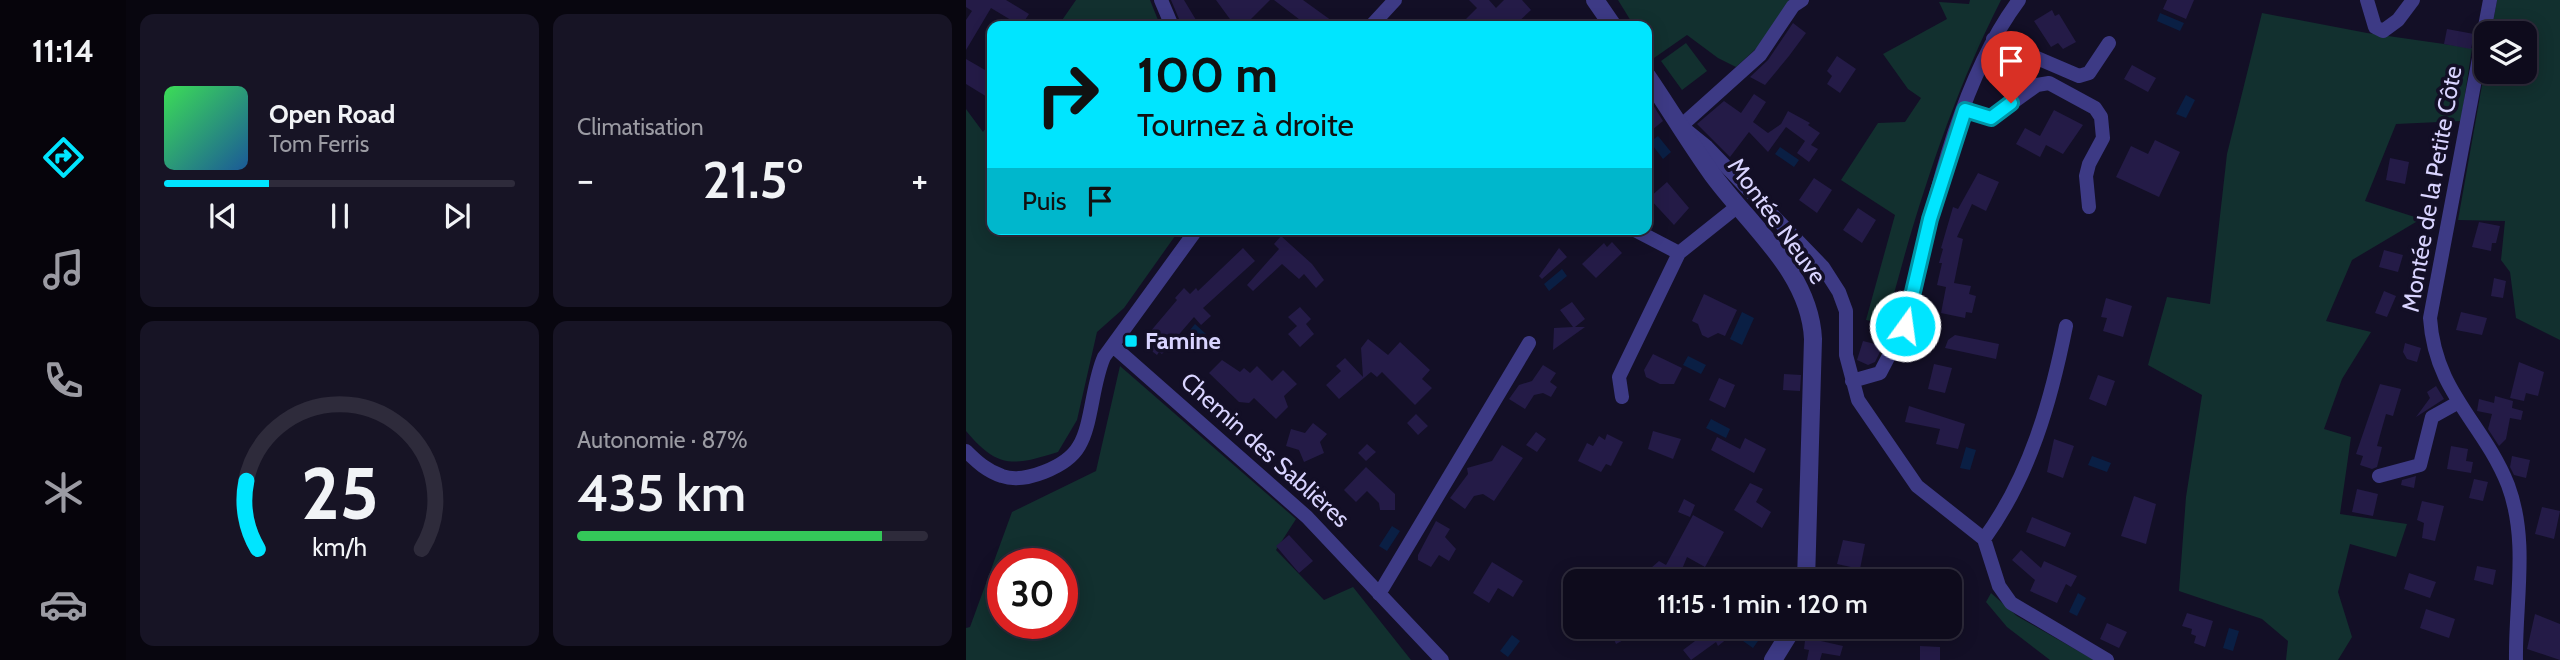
<!DOCTYPE html>
<html lang="fr">
<meta charset="utf-8">
<style>
:root{--surface:#0e0b1c;--page:#171425;--text:#f1f3f6;--muted:#9b9ba3;--line:#2e2b3b;--accent:#00e5ff}
body{margin:0;font-family:Cabin,sans-serif;background:var(--page);color:var(--text);height:100vh;display:flex;flex-direction:column;font-size:26px;white-space:nowrap}
*{box-sizing:border-box;margin:0}
p{font-size:23px;color:var(--muted)}
.icon{flex:none;width:38px;height:38px;fill:none;stroke:currentColor;stroke-width:2;stroke-linecap:round;stroke-linejoin:round}
.map{position:relative;flex:1;overflow:hidden}
.sheet{display:flex;flex-direction:column;gap:14px;padding:14px;background:#08060f;width:840px}
.sheet>*{flex:none}
.guide{position:absolute;left:21px;top:21px;width:665px;height:214px;border-radius:14px;box-shadow:0 4px 18px #0003,0 0 0 2px var(--line);background:#00e5ff;color:#111;overflow:hidden}
.tools{position:absolute;left:1508px;top:21px;display:grid;gap:14px}
.tools a{display:grid;place-items:center;width:63px;height:63px;border-radius:14px;background:var(--surface);box-shadow:0 4px 18px #0003,0 0 0 2px var(--line);font-size:35px}
.speed{position:absolute;left:21px;top:548px;display:flex;gap:14px;font-size:35px;font-weight:700;text-align:center}
.speed>*{display:grid;place-content:center;width:91px;height:91px;border-radius:50%;background:var(--surface);box-shadow:0 4px 18px #0003,0 0 0 2px var(--line);line-height:1}
.speed .limit{border:10px solid #d22;background:#fff;color:#111}
.pin{position:absolute;display:grid;place-items:center;width:60px;height:60px;color:#fff;margin:-72px -30px;border-radius:50% 50% 50% 0;rotate:-45deg;box-shadow:0 0 7px #0007}
.pin .icon{rotate:45deg}
.me{position:absolute;width:77px;margin:-38px;rotate:14deg;stroke-linejoin:round;filter:drop-shadow(0 0 5px #0008)}
.turn{display:flex;align-items:center;gap:24px;height:147px;padding:0 35px;font-size:32px}
.turn .icon{width:91px;height:91px;stroke-width:2.5}
.turn b{display:block;font-size:49px;line-height:60px}
.then{display:flex;align-items:center;height:66px;padding:0 35px;background:#0003;gap:14px;font-size:26px}
.big{font-size:52px;font-weight:600;line-height:1.1}
.sheet .tile{flex:1;display:flex;flex-direction:column;justify-content:center;gap:10px;min-width:0;padding:0 24px;border-radius:14px;background:var(--page)}
.sheet .dial{align-items:center;gap:0}
.dial svg{height:182px;overflow:visible;fill:none;stroke:var(--line);stroke-width:7;stroke-linecap:round;text-anchor:middle}
.dial text{fill:var(--text);stroke:none}
.song{display:flex;align-items:center;gap:21px}
.cover{width:84px;height:84px;border-radius:10px;background:linear-gradient(135deg,hsl(130 70% 55%),hsl(210 70% 35%))}
.played{height:7px;border-radius:4px;background:linear-gradient(90deg,var(--accent) 30%,var(--line) 30%)}
.keys{display:flex;justify-content:space-around;direction:ltr}
.heat{display:flex;justify-content:space-between;align-items:center;font-size:38px;direction:ltr}
.charge{height:10px;border-radius:5px;background:linear-gradient(90deg,#34c759 87%,var(--line) 0)}
.sheet .tiles{flex:1;display:grid;gap:14px;grid-template-columns:repeat(2,1fr)}
.trip{position:absolute;left:597px;top:569px;width:399px;height:70px;border-radius:14px;background:var(--surface);box-shadow:0 4px 18px #0003,0 0 0 2px var(--line);font-weight:600;line-height:70px;text-align:center}
main{display:flex;flex:1;min-height:0}
.tab-bar{display:flex;flex-direction:column;width:126px;justify-content:space-around;align-items:center;background:#06040b;color:var(--muted)}
.tab-bar .icon{width:49px;height:49px}
.tab-bar .current{color:var(--accent)}
.tab-bar b{font-size:32px;color:var(--text)}
.map>svg:first-child{display:block}
.green{fill:#12302f;fill-rule:evenodd}
.water{fill:#0a1f44}
.building{fill:#241b47}
.lines{fill:none;stroke-linecap:round;stroke-linejoin:round}
.minor{stroke:#3d3a85;stroke-width:14}
.tertiary{stroke:#3d3a85;stroke-width:18}
.route-casing{stroke:#0095a6;stroke-width:18}
.route{stroke:#00e5ff;stroke-width:12}
.poi-dot{fill:#00e5ff;stroke:#130f26;stroke-width:2.5}
.labels{text-anchor:middle;stroke-width:7;stroke-linejoin:round;paint-order:stroke}
.street-label{font-size:24px;fill:#d9d4ff;stroke:#130f26}
.poi-label{font-size:24px;font-weight:bold;fill:#d9d4ff;stroke:#130f26;text-anchor:start}
</style>
<main>
<nav class="tab-bar">
<b>11:14</b>
<svg class="icon current" aria-label="directions" viewBox="0 0 24 24"><path d="M12 3l9 9-9 9-9-9zM9 14v-3h6M13 9l2 2-2 2"/></svg>
<svg class="icon" aria-label="music" viewBox="0 0 24 24"><path d="M9 18V5l10-2v13"/><circle cx="6" cy="18" r="3"/><circle cx="16" cy="16" r="3"/></svg>
<svg class="icon" aria-label="phone" viewBox="0 0 24 24"><path d="M5 4h4l2 5-3 2q2 4 5 5l2-3 5 2v4C11 20 4 13 5 4z"/></svg>
<svg class="icon" aria-label="climate" viewBox="0 0 24 24"><path d="M12 3v18M4 7l16 10M4 17L20 7"/></svg>
<svg class="icon" aria-label="car" viewBox="0 0 24 24"><path d="M5 17H2v-5l4-1 3-4h7l3 4 3 1v5h-3M9 17h6M6 11h13"/><circle cx="7" cy="17" r="2"/><circle cx="17" cy="17" r="2"/></svg>
</nav>
<section class="sheet">
<div class="tiles">
<div class="tile">
<div class="song"><i class="cover"></i><div><b>Open Road</b><p>Tom Ferris</p></div></div>
<div class="played"></div>
<div class="keys"><svg class="icon" aria-label="previous" viewBox="0 0 24 24"><path d="M18 5L8 12l10 7zM5 5v14"/></svg><svg class="icon" aria-label="pause" viewBox="0 0 24 24"><path d="M8 5v14M16 5v14"/></svg><svg class="icon" aria-label="next" viewBox="0 0 24 24"><path d="M6 5l10 7-10 7zM19 5v14"/></svg></div>
</div>
<div class="tile"><p>Climatisation</p>
<div class="heat"><a>−</a><b class="big">21.5°</b><a>+</a></div>
</div>
<div class="tile dial"><svg viewBox="0 0 100 80">
<path d="M14 69A42 42 0 1 1 86 69"/>
<path d="M14 69A42 42 0 0 1 9 39" stroke="#00e5ff"/>
<text x="50" y="56" font-size="32" font-weight="700">25</text>
<text x="50" y="72" font-size="11">km/h</text>
</svg></div>
<div class="tile"><p>Autonomie · 87%</p><b class="big">435 km</b><div class="charge"></div></div>
</div>
</section>
<div class="map">
<svg width="1594" height="660" viewBox="0 0 1594 660">
<rect width="100%" height="100%" fill="#130f26"/>
<!-- green -->
<path class="green" d="M110,0H184L192,20L187,26H92Z
M652,0H823L794,45L770,67L752,58L721,35L688,58L681,46V26H668Z
M1004,0H1035C984,100 948,215 920,324L900,320L929,215L875,180L912,123L939,122L955,98L942,89L917,54L981,19L973,2L1003,4Z
M1531,0H1594V340L1550,318L1544,272L1535,260L1539,221L1492,220L1521,57V72H1559V33H1525Z
M1296,13L1401,33L1506,48L1495,121L1430,124L1399,201L1455,219L1386,260L1360,321L1405,332L1376,379L1358,429L1385,437L1374,514L1441,524L1430,557L1384,544L1372,592L1386,637L1372,660H1320L1322,641L1296,619L1213,591L1220,497L1236,395L1182,365L1201,297L1244,304L1261,154Z
M720,43L741,71L716,90L695,61Z
M0,109L17,132L26,120V229H214L158,308L131,332L111,420L92,452C47,466 32,469 0,431Z
M154,366L330,519L310,550L358,600L387,587L445,660H0V628L4,627L46,512L130,471ZM37,564H96V623H37Z
M1025,593L1051,616L1128,660H1084L1041,627L1020,602Z"/>
<!-- water -->
<path class="water" d="M1194,13L1218,23L1214,31L1191,21Z
M1220,95L1229,100L1220,118L1210,114Z
M692,136L705,152L697,159L684,142Z
M814,147L833,160L828,167L809,154Z
M596,269L601,276L583,291L578,284Z
M776,312L788,318L776,345L764,339Z
M229,324L240,334L228,347L222,340L228,334L224,330Z
M722,356L740,365L735,374L717,365Z
M745,419L764,429L760,438L740,428Z
M1000,447L1010,450L1004,470L994,468Z
M1126,456L1145,463L1141,472L1122,465Z
M426,526L434,531L421,551L413,546Z
M1112,593L1120,598L1111,616L1103,612Z
M786,627H802L787,648L777,641Z
M1263,628L1273,631L1267,651L1257,648Z
M546,635L554,641L542,657L534,651Z"/>
<!-- building -->
<path class="building" d="M0,0H40L63,14L55,26L25,8L0,50V20L6,11L0,7Z
M205,0H218L230,20L223,26H216Z
M250,0H304L278,26H269Z
M308,0H337L373,26H342Z
M503,0H523L530,8L538,0H556L565,10L548,26H493L511,8Z
M1201,0H1228L1220,19L1197,9Z
M1086,10L1089,16L1093,14L1110,42L1097,49L1092,43L1085,47L1068,21Z
M827,23L840,33L823,56L799,85L784,77L802,60Z
M1481,29L1508,34L1505,49L1478,44Z
M871,56L890,69L874,93L861,84L866,76L861,71Z
M0,59L26,74V100L0,84Z
M1166,65L1190,78L1182,92L1158,79Z
M788,94L800,102L787,122L802,133L815,124L822,111L844,123L842,125L854,133L845,145L852,149L843,162L831,153L839,141L820,127L802,152L783,132L764,157L731,124L758,101L775,113Z
M687,105L697,121L681,134V110Z
M1088,110L1117,125L1097,154L1080,145L1074,157L1050,144L1059,128L1074,136Z
M1189,140L1214,152L1193,197L1150,177L1165,146L1182,154Z
M1424,158L1443,162L1439,184L1420,180Z
M1012,173L1033,182L1020,211L1006,204L991,237L997,239L988,283L1005,286L1003,294L1010,296L1006,313L1000,312L999,318L975,313L980,287L971,285L976,263H973L977,249L975,248L987,207L992,209Z
M848,178L866,190L851,213L833,200Z
M701,182L723,208L708,225L683,198Z
M892,208L910,220L896,243L877,230Z
M1513,222L1534,226L1530,243H1526L1525,251L1506,247Z
M315,236L346,264L358,280L350,288L338,274L333,279L316,264L287,291L281,285L313,249L308,244Z
M646,242L656,253L630,278L616,264L638,243L641,247Z
M277,248L289,261L237,308L245,316L235,325L228,317L196,354L193,352L191,355L179,346L182,343L178,339L211,300L209,298L218,288L224,294L230,288L232,291Z
M593,248L601,257L576,279L573,276Z
M1418,250L1437,255L1432,272L1413,267Z
M1528,278L1540,281L1537,298L1525,296Z
M1418,291L1430,296L1421,317L1409,313Z
M738,294L771,310L759,336L752,333L742,338L736,335L732,324L726,321Z
M1140,298L1166,306L1157,337L1137,331L1141,318L1135,317Z
M606,302L619,319L609,327H619L587,350L588,328L607,327L594,310Z
M334,307L345,319L340,324L348,334L334,347L322,334L331,326L322,317Z
M1495,312L1521,318L1516,335L1490,330Z
M989,335L1033,344L1030,359L979,348L982,340Z
M402,339L422,355L434,342L464,370L456,379L466,388L449,405L416,372L411,377L405,372L373,399L360,385L375,371L370,366L379,358L397,377L395,348Z
M897,341L917,346L909,362L902,365L891,360Z
M1439,343L1455,348L1451,362L1441,359L1437,352Z
M687,354L716,368L708,384H694L680,377L678,370Z
M256,360L274,372L278,368L284,373L291,366L306,381L317,370L331,384L318,396L322,407L310,419L288,398L283,403L273,402L243,373Z
M1553,362L1578,372L1572,396L1560,393L1558,401L1544,398Z
M968,364L986,368L979,393L962,389Z
M577,365L590,373L584,382L591,387L585,397L577,393L568,395L559,409L543,399L553,385L566,381Z
M818,374L835,375L834,391L817,390Z
M1132,375L1149,381L1140,406L1123,399Z
M753,378L769,385L759,408L743,400Z
M1414,384L1435,389L1427,416L1420,414L1411,446L1416,447L1411,467L1406,469L1394,465L1397,456L1390,454Z
M1470,386L1478,399L1450,417L1464,398L1461,392Z
M1529,396L1547,401L1546,408L1557,411L1555,420L1544,418L1540,439L1533,446L1522,429L1526,414L1511,411L1513,399L1528,403Z
M943,406L999,424L992,449L970,444L974,429L939,422Z
M450,414L462,426L452,435L441,423Z
M347,423L361,434L354,442L358,453L338,462L333,450L320,446L325,429L339,433Z
M687,431L715,439L707,459L682,449Z
M570,432L580,439L571,452L560,445Z
M641,434L657,442L645,466L640,464L635,472L612,461L621,443L627,446L633,436L639,440Z
M751,437L774,449L779,438L800,449L788,473L745,450Z
M1088,439L1108,446L1097,478L1081,472Z
M401,444L410,452L400,461L392,453Z
M536,445L557,458L528,501L517,494L508,496L499,509L484,498L502,474L501,468L526,461Z
M1485,446L1502,449L1500,461L1507,462L1505,473L1481,469Z
M1546,456L1564,460L1560,478L1548,475L1544,467Z
M400,467L429,494V510H414L413,503L401,491L390,502L378,490Z
M1450,476L1448,488L1435,485L1436,480Z
M1508,479L1522,482L1517,501L1503,498Z
M784,483L797,489L790,502L805,512L796,528L768,510Z
M1391,489L1412,494L1407,516L1386,512Z
M1168,496L1190,504L1180,544L1155,536Z
M718,499L729,505L724,517L712,512Z
M1456,501L1478,506L1469,541L1456,538L1458,523L1451,520Z
M1576,507L1594,511L1588,539L1569,534Z
M727,515L758,532L739,567L721,557L712,579L699,573L688,581H670L693,561L700,565Z
M1066,517L1105,533L1099,547L1060,532Z
M470,521L484,529L479,537L490,549L483,561L473,555L465,567L452,560V555Z
M323,535L347,561L333,573L310,546Z
M877,540L899,544L894,569L871,564Z
M1055,550L1075,568L1078,561L1111,576L1105,587L1100,584L1091,603L1064,591L1069,580L1046,560Z
M526,562L557,581L547,597L532,588L523,603L507,593Z
M1511,566L1530,570L1527,585L1508,580Z
M1443,573L1470,582L1464,598L1438,589Z
M1460,609L1489,619L1483,638L1454,628Z
M1221,613L1247,621L1239,647L1228,643L1230,636L1225,634L1226,629L1216,626Z
M1569,614L1594,624V660L1561,649Z
M1141,623L1161,632L1153,648L1134,639Z
M642,626H684L650,644Z
M737,626H753L762,638L752,646L750,642L725,660L717,650L729,641L724,636Z
M840,632L856,635L855,641L877,646L874,656L856,653L854,660H841L843,650L838,649Z
M954,646L974,647V660H954Z"/>
<g class="lines">
<!-- minor -->
<path class="minor" d="M195,0L206,26
M836,0L827,6L794,55L715,126L741,147L857,267L873,292L880,311V355L892,400L951,486L1018,539L1033,586L1045,603L1141,660
M1401,0L1409,27L1417,31L1432,20L1447,0
M1524,0L1464,318C1469,393 1517,422 1542,485C1563,541 1549,602 1550,660
M405,26L429,0
M1027,39L1113,76L1123,73L1143,43
M998,110L1025,118L1071,85L1083,83L1129,108L1135,117L1137,138L1123,164L1120,176L1123,207
M667,229L713,253
M147,346L341,517L476,660
M886,381L914,373L939,325C964,221 988,87 1053,0
M656,397L653,377L713,253L772,206
M0,451C11,462 21,471 36,476C58,484 101,467 113,446C126,425 126,384 138,357L231,229
M1413,476L1454,465L1466,417L1493,402
M1018,539C1064,476 1085,401 1100,326
M413,594L563,343"/>
<!-- tertiary -->
<path class="tertiary" d="M629,0L647,26
M681,76C703,108 723,142 746,174C783,225 844,272 847,339L840,581
M807,660L828,626"/>
</g>
<g class="lines">
<defs>
<path id="route" d="M939,326L964,219L999,110L1025,118L1045,103"/>
</defs>
<!-- route casing -->
<use href="#route" class="route-casing"/>
<!-- route -->
<use href="#route" class="route"/>
</g>
<!-- markers -->
<rect class="poi-dot" x="158" y="334" width="14" height="14" rx="3.5"/>
<g class="labels">
<!-- street labels -->
<g class="street-label">
<text transform="translate(1466 189) rotate(-80)" y="8">Montée de la Petite Côte</text>
<text transform="translate(811 221) rotate(54)" y="8">Montée Neuve</text>
<text transform="translate(299 450) rotate(42)" y="8">Chemin des Sablières</text>
</g>
<!-- poi labels -->
<g class="poi-label">
<text x="179" y="349">Famine</text>
</g>
</g>
</svg>
<div class="tools">
<a><svg class="icon" aria-label="layers" viewBox="0 0 24 24"><path d="M12 4l9 5-9 5-9-5zM3 14l9 5 9-5"/></svg></a>
</div>
<div class="speed"><div class="limit">30</div></div>
<div class="pin" style="left:1045px;top:103px;background:#d93025"><svg class="icon" aria-label="arrive" viewBox="0 0 24 24"><path d="M6 21V4h12l-3 4 3 4H6"/></svg></div>
<svg class="me" style="left:939px;top:326px" viewBox="-20 -20 40 40"><circle r="17" fill="#00e5ff" stroke="#fff" stroke-width="3"/><path d="M0-11L8 9 0 5-8 9z" fill="#fff"/></svg>
<div class="trip">11:15 · 1 min · 120 m</div>
<div class="guide">
<div class="turn"><svg class="icon" aria-label="right" viewBox="0 0 24 24"><path d="M7 20v-9h11M14 6l5 5-5 5"/></svg><div><b>100 m</b>Tournez à droite</div></div>
<div class="then">Puis<svg class="icon" aria-label="arrive" viewBox="0 0 24 24"><path d="M6 21V4h12l-3 4 3 4H6"/></svg></div>
</div>
</div>
</main>
